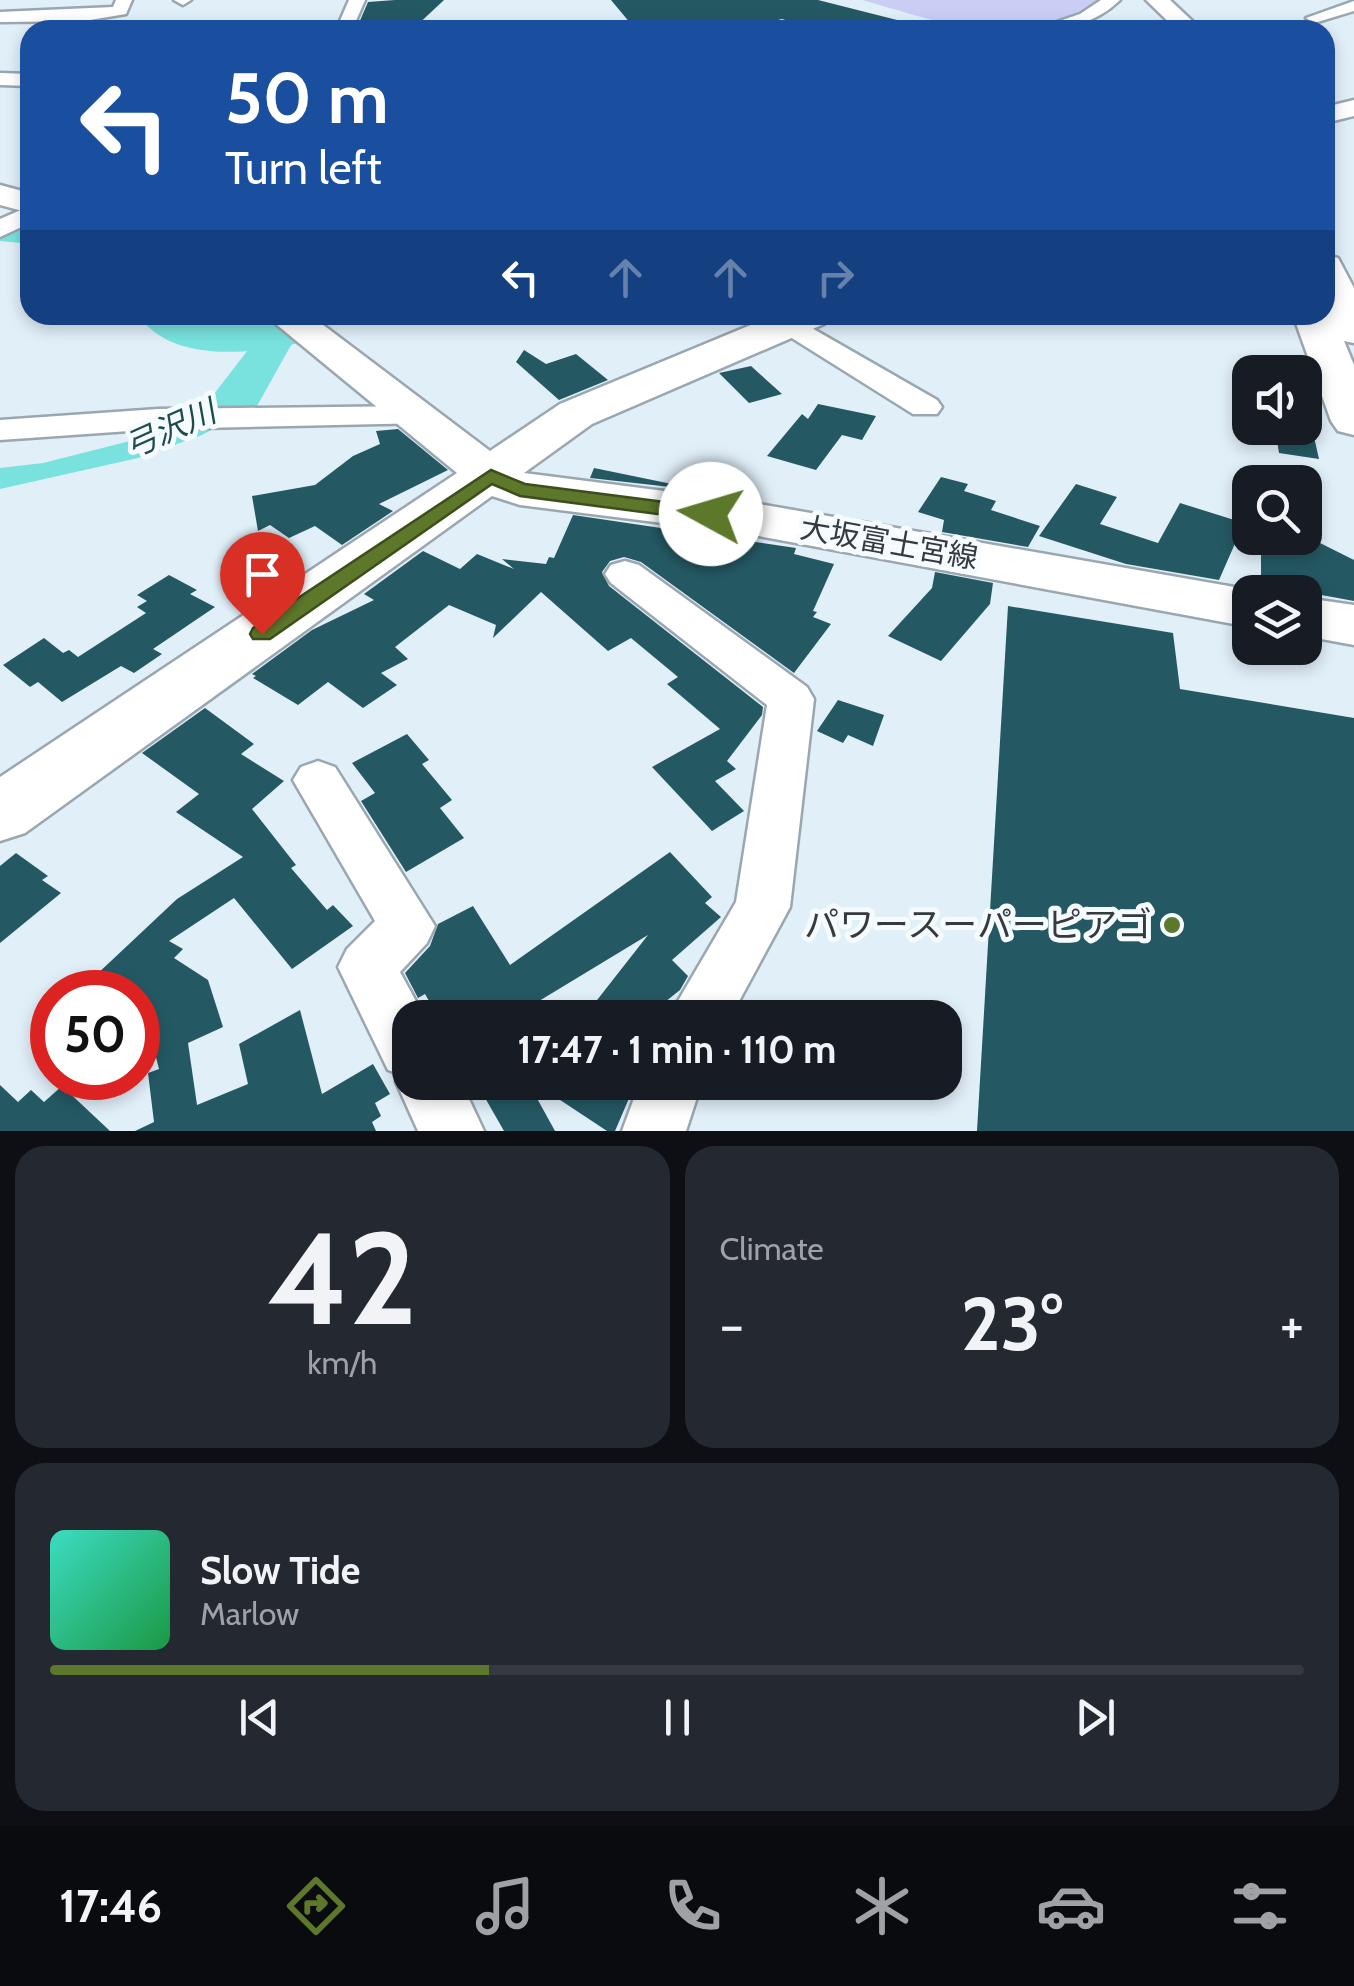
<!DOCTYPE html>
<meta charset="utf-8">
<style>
:root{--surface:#171b24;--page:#242831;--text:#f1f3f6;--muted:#9ea1a6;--line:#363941;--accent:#5d782b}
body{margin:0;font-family:Cabin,"Noto Sans JP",sans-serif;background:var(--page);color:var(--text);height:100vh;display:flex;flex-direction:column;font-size:38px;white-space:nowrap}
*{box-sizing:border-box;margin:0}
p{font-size:32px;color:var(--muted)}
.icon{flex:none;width:55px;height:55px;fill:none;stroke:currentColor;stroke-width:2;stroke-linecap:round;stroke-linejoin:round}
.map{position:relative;height:1131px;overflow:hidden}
.drawer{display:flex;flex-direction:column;gap:15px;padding:15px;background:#0d0f14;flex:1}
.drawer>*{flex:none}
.top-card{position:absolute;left:20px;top:20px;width:1315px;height:305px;border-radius:30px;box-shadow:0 5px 15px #0003;background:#1a4fa0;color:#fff;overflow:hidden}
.tools{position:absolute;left:1232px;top:355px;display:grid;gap:20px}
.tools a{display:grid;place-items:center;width:90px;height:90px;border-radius:20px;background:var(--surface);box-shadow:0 5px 15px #0003;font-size:50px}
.speed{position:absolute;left:30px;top:970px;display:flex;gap:20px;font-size:50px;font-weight:700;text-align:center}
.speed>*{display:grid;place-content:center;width:130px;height:130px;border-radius:50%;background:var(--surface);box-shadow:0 5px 15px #0003;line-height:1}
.speed .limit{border:15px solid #d22;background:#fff;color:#111}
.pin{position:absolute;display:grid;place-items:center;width:85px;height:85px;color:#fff;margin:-102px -42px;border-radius:50% 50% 50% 0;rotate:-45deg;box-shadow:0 0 10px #0007}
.pin .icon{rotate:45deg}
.me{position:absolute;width:110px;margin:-55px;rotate:276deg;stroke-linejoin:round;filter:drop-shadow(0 0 8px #0008)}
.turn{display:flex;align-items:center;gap:35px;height:210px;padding:0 40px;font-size:45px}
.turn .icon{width:130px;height:130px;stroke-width:2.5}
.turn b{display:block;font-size:70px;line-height:85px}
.lanes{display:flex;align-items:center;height:95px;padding:0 40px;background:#0003;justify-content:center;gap:50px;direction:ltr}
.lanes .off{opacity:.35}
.big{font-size:75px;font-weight:700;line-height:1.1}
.drawer .widget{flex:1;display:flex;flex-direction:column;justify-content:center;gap:15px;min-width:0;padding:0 35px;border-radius:30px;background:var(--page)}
.drawer .dial{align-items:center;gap:0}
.dial b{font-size:130px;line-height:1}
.song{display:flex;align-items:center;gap:30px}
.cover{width:120px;height:120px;border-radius:15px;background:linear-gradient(135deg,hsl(170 70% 55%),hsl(140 70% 35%))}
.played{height:10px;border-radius:5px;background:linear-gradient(90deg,var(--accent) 35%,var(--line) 35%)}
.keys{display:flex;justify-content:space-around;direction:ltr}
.heat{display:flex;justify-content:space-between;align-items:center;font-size:55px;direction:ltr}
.drawer .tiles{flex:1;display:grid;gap:15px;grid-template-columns:1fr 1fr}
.widget:last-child{grid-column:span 2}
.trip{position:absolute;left:392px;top:1000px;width:570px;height:100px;border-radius:30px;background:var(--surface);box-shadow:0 5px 15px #0003;font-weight:700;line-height:100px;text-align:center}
.menu{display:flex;height:160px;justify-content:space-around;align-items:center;background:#090b0e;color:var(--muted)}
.menu .icon{width:70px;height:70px}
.menu .selected{color:var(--accent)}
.menu b{font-size:45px;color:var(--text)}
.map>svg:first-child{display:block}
.green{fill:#cacef5}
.water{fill:#79e2de}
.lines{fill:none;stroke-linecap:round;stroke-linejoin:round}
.river{fill:#79e2de;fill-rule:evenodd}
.building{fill:#245964}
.street-casing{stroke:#9aa7b0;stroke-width:5}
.secondary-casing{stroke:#9aa7b0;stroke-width:5}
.highway-casing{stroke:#9aa7b0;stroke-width:5}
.street{fill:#fff;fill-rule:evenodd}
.secondary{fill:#fff;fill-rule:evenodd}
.highway{fill:#fff;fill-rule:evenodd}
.route{fill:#5d782b;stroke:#3c4e1c;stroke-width:2.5}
.poi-dot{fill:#5d782b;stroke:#f5fbff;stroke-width:4}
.labels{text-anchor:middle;stroke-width:10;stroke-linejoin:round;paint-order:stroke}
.street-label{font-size:30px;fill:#353a3e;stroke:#f5fbff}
.water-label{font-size:32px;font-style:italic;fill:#1d4c4b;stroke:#f5fbff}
.near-poi-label{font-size:35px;fill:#353a3e;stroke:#f5fbff;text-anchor:end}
</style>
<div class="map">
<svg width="1354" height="1131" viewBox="0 0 1354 1131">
<rect width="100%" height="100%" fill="#e1eff9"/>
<!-- green -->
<path class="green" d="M862,0H1102C1024,56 945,23 862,0Z"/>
<!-- water -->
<path class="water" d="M275,315H315L290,347L257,406L202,435L138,458L0,489V468L43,463L138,439L204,407Z"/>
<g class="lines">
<!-- river -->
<path class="river" d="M0,219L30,220V244L0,241Z
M138,315H187L203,323L220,324L287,319L303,322L309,332L303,342C252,354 172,364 138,315Z"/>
</g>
<!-- building -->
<path class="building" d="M395,0H444L412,30H356L368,2Z
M611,0H818L897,20L896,30H818L782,19L738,30H636Z
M524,350L546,364L576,354L608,380L559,400L516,362Z
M751,366L782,394L749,403L719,373Z
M818,404L876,416L862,440L842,435L816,470L767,456L802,414L808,419Z
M1275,428H1312L1319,459L1279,453Z
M398,429L448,470L379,504L393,511L342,545L315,526L289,538L270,525L258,531L252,496L315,485L353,456L380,444L376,431Z
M594,468L706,491L590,478Z
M941,477L968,484L964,491L996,501L991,510L1040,526L1028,547L942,532L944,520L918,512Z
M1076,484L1117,497L1100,524L1158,543L1180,503L1244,523L1219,580L1126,564L1039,536Z
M573,515L796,548L794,554L834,564L813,611L817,612L813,617L831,624L794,673L641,562L624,557L610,561L602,572L609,586L763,707L762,715L727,761L736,769L715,781L744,811L712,831L652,767L720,729L667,684L678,677L631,638L608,651L541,592L493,638L496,625L449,605L395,647L408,659L381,673L397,685L363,708L328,682L298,705L253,678L256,676L252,674L312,630L374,600L364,594L423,551L460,569L477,554L514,569L502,559L546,564L549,557L554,558Z
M1261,538H1310L1354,560V601L1305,592H1267L1261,588Z
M935,572L993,583L990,604L941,661L888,636L932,588Z
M169,575L197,590L190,594L215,607L153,649L162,654L134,673L121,666L62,702L38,682L30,687L3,665L44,638L63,653L69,650L78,657L146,613L137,607L147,601L137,595Z
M1008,606L1173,633L1180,689L1354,718V1131H977Z
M838,700L884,715L873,746L848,735L843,743L817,731Z
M205,708L254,744L241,754L284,781L252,809L296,865L291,868L327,910L333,905L353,926L292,969L234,898L169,941L183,949L174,958L208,980L223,1027L188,1043L197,1105L248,1084L239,1044L300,1010L322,1094L373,1064L390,1094L375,1103L381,1116L372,1122L376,1131H135L154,1122L148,1073L159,1069L139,991L78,992L177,899L243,857L176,812L199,794L142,753Z
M407,734L429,760L422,764L452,800L440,808L464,838L406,872L361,801L375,793L352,763Z
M670,852L712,897L705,903L721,917L672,960L688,976L680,990L645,1018H583L648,935L511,1018H439L425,994L418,998L405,973L430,946L438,924L473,906L510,965Z
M16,853L48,876L42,880L61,893L0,943V866Z
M476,1082H528L555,1131H504Z
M533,1082H636L615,1131H607Z
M0,1085L18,1102L31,1090L44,1102L62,1086L110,1131H0Z"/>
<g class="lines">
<defs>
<path id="street" d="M116,0H132L126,14L84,21L0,22V12L113,7Z
M174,0H191L183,5Z
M349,0H365L352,30H336Z
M1101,0H1120C1095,24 1066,30 1033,30L1080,14Z
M1354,1V11L1314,23L1306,18Z
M0,73L30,74V86L0,85Z
M30,206V223L0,237V219Z
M789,315L937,400L942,407L937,414H913L779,330L774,324L779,318Z
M416,406L428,409L433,416L428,423L158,429L0,440V420L158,409Z
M625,561L639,565L807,687L814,699L790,907L730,1018H668L736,902L767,705L611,583L605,574L611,565Z
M318,761L335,767L435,926L427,943L400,972L425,1018H410V1082H461L484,1131H418L396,1082L399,1074L388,1070L338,967L347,949L375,921L293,780L301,767Z
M640,1082H702L686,1131H622Z"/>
<path id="secondary" d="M1354,100V116L1325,123V107Z
M0,185L30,193V213L0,205Z
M265,315H310L490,451L560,404L775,315H830L824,324L592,424L524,473L742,501L1263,592H1250V627L742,533L520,505L492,496L25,833L0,841V777L457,473Z
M1305,598L1354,605V645L1305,636Z"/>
<path id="highway" d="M1146,0H1170L1202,30H1177Z
M1325,255L1338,258L1354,288V343L1344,341L1354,365V435L1338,431L1331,421L1293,315H1325Z"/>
</defs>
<!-- street casing -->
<use href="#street" class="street-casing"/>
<!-- secondary casing -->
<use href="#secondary" class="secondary-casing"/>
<!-- highway casing -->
<use href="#highway" class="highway-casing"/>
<!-- street -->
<use href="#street" class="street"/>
<!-- secondary -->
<use href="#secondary" class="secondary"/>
<!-- highway -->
<use href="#highway" class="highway"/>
</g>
<!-- route -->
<path class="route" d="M491,470L525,484L711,508L722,514L711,521L520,496L492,484L270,639H253L250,634L253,628Z"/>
<!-- markers -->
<circle class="poi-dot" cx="1172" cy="925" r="10"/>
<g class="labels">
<!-- street labels -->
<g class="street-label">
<text transform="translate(889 543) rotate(10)" y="10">大坂富士宮線</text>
</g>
<!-- water labels -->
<g class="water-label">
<text transform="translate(170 429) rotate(-24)" y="11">弓沢川</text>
</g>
<!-- near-poi labels -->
<g class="near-poi-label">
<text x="1152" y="937">パワースーパーピアゴ</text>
</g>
</g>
</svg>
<div class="tools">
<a><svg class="icon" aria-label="sound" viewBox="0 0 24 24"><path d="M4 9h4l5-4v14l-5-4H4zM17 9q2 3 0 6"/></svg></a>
<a><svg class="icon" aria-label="search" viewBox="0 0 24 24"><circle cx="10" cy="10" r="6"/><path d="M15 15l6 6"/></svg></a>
<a><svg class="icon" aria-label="layers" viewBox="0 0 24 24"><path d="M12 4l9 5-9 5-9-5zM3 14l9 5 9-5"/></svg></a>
</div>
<div class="speed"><div class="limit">50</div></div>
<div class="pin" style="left:262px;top:634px;background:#d93025"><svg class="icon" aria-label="arrive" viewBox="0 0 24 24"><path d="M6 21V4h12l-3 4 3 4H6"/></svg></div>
<svg class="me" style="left:711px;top:514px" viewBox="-20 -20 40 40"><circle r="19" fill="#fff"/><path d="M0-13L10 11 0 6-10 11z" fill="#5d782b"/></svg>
<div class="trip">17:47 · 1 min · 110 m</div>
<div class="top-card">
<div class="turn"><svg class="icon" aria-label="left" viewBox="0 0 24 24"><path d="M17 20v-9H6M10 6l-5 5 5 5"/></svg><div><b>50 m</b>Turn left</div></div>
<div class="lanes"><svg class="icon" aria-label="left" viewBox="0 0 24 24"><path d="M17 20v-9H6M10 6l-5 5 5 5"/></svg><svg class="icon off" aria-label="ahead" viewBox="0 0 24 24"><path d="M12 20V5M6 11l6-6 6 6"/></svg><svg class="icon off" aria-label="ahead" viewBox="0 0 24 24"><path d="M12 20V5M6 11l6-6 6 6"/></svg><svg class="icon off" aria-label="right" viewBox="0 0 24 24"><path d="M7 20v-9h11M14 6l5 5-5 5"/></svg></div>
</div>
</div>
<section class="drawer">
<div class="tiles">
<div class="widget dial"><b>42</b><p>km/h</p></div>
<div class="widget"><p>Climate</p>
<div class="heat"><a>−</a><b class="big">23°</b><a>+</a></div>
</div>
<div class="widget">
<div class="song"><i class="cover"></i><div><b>Slow Tide</b><p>Marlow</p></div></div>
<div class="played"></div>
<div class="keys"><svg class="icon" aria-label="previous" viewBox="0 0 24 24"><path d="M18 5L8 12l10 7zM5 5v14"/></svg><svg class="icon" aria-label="pause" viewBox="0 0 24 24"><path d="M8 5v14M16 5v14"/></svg><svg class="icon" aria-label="next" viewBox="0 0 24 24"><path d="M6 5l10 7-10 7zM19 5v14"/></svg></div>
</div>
</div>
</section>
<nav class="menu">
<b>17:46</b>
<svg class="icon selected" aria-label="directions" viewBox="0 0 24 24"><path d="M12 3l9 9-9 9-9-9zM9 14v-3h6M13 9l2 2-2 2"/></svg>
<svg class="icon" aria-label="music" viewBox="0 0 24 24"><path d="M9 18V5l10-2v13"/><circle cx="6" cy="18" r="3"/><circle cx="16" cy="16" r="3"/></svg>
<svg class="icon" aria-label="phone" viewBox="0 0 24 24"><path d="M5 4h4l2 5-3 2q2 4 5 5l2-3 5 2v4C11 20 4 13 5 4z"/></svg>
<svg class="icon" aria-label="climate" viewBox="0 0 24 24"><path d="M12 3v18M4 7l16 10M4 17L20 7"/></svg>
<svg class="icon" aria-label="car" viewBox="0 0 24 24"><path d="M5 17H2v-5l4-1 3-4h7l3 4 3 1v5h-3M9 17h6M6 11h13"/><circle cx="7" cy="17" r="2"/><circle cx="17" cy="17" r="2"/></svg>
<svg class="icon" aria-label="filters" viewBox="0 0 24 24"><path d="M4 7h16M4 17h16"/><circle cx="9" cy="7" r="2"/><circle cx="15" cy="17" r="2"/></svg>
</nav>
